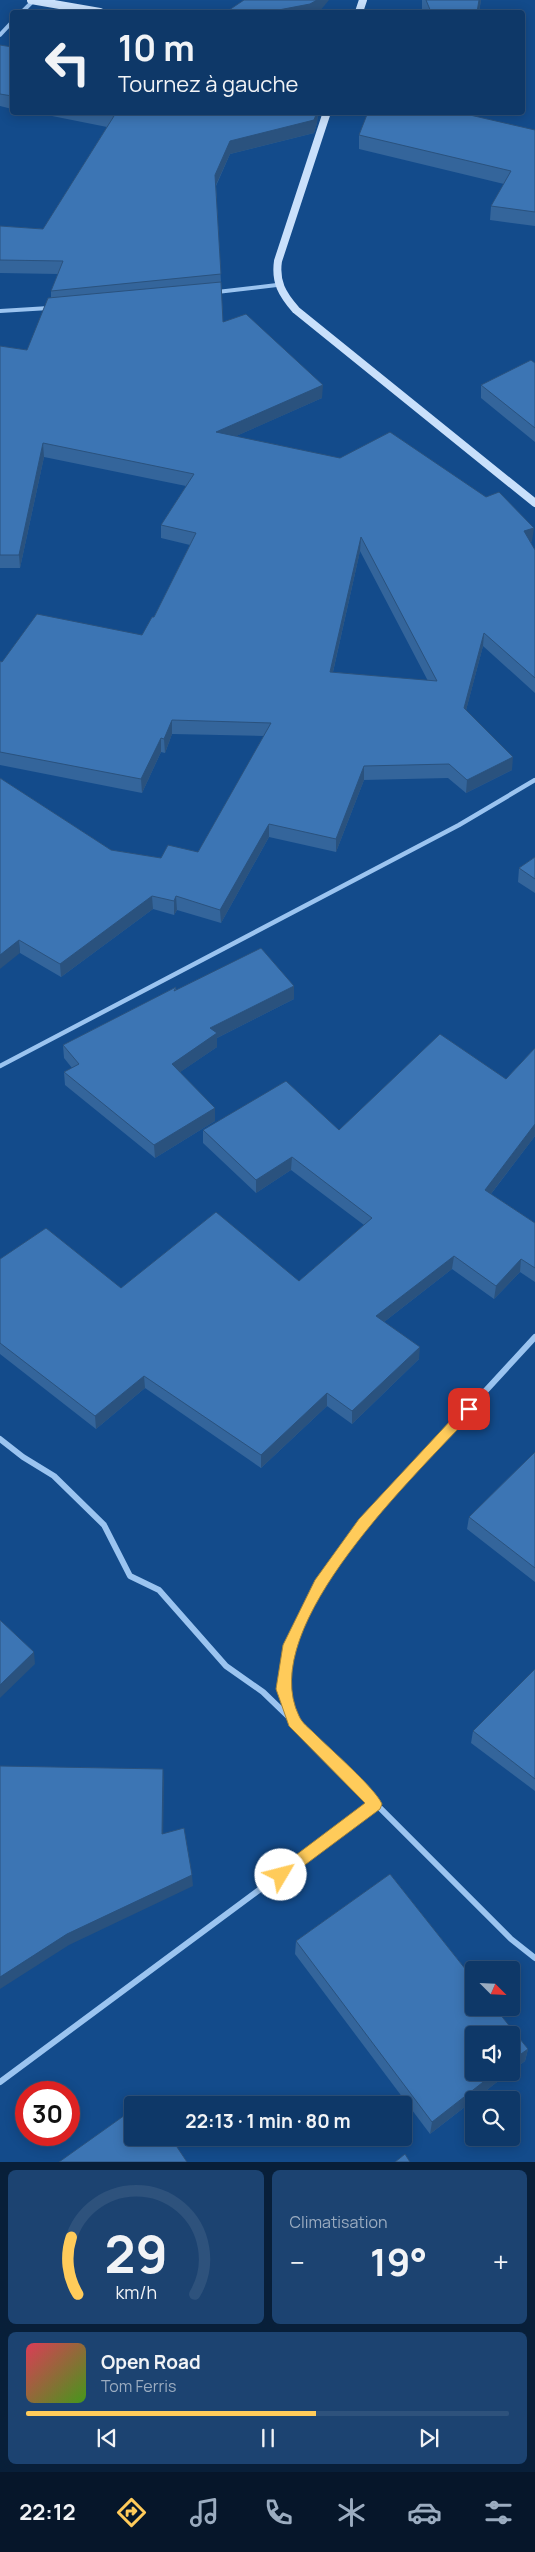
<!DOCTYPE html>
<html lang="fr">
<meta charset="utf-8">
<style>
:root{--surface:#0e3868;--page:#1c4371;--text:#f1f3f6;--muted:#9bacc0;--line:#2e527c;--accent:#ffcb5a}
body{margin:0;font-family:Manrope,sans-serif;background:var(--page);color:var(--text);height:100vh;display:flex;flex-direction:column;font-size:19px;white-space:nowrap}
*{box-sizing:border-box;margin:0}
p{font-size:16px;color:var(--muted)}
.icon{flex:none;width:28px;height:28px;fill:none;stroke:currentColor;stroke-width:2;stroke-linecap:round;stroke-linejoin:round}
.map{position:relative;height:2162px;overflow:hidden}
.side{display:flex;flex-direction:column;gap:8px;padding:8px;background:#081f39;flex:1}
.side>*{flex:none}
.banner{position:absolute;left:10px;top:10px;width:515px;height:105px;border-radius:5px;box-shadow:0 2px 12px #0003,0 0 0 1px var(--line);background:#0e3868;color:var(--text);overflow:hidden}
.needle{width:32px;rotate:114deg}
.controls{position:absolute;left:465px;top:1961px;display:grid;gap:10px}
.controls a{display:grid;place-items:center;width:55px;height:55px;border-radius:5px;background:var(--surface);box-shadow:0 2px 12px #0003,0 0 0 1px var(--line);font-size:25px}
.speed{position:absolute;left:15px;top:2081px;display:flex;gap:10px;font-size:25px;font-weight:700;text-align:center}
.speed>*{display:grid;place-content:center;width:65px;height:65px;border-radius:50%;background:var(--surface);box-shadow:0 2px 12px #0003,0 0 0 1px var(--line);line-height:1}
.speed .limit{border:8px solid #d22;background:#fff;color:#111}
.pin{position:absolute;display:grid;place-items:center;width:42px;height:42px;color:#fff;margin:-21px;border-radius:10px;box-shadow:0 2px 8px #0006}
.me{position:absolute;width:55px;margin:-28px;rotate:53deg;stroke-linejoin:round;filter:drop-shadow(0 0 4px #0008)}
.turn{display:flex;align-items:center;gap:18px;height:105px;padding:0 25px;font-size:22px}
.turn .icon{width:65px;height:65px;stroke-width:2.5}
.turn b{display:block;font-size:35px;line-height:42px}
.big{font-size:38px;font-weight:700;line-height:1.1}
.side .widget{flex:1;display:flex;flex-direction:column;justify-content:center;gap:8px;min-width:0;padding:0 18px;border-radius:8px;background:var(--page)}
.side .dial{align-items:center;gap:0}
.dial svg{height:130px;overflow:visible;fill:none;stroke:var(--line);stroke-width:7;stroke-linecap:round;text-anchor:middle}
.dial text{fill:var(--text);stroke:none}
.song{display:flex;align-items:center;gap:15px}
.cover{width:60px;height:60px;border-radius:8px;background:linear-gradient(135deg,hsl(350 70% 55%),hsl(100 70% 35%))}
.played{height:5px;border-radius:2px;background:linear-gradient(90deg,var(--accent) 60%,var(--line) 60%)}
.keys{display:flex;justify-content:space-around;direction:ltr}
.heat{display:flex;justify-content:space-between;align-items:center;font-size:28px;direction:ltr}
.side .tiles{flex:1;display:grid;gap:8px;grid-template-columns:1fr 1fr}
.widget:last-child{grid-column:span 2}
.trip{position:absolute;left:124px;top:2096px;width:288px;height:50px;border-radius:5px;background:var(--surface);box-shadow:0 2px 12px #0003,0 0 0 1px var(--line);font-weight:700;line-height:50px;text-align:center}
.tab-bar{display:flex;height:80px;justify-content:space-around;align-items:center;background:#06162a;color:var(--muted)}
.tab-bar .icon{width:35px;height:35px}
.tab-bar .selected{color:var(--accent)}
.tab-bar b{font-size:22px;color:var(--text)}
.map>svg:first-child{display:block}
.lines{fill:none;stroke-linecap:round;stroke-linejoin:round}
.street-far2{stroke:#9bc4f0;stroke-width:4}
.street-far1{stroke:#9bc4f0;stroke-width:4.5}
.street{stroke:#9bc4f0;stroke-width:6}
.secondary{stroke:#c9e0fb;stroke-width:8}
.wall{fill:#34659b;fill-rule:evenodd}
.shaded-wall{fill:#2a527e}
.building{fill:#3c75b4;stroke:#2a527e;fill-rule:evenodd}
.route{fill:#ffcb5a;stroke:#a6843a}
</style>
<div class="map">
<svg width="535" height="2162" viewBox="0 0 535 2162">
<rect width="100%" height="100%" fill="#134b8b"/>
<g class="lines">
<!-- street-far2 -->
<path class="street-far2" d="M22,12L34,0
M0,35L12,22
M217,292L277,285
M0,311L49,308"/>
<!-- street-far1 -->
<path class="street-far1" d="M0,1066L459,825L535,780"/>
<!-- street -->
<path class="street" d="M535,1337L364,1523L320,1585L289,1645L283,1689L294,1722L511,1939L535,1958
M0,1439L23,1457L54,1476L104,1525L130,1576L159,1590L226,1666L263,1692L292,1720
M0,2082L375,1804"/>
<!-- secondary -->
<path class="secondary" d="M31,0L100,12
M359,12L363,0
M327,112L278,261C275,282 282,294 296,310L535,503"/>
</g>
<!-- wall -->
<path class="wall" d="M422,0H481L479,12H424L422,9Z
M0,45L12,47V109L0,106Z
M32,112H318L317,123L314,133L230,154L216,186L223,322L322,398L236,436L532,541L530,542L535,550V693L483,646L466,710L512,770L466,793L448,778L364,780L336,852L269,837L221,923L177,910L174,915L153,909L61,977L20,953L0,778L111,850L161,858L198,852L264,736L172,734L165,753L161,752L142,793L0,765V661L2,662L142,635L154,617L190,545L161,538V525L186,486L44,457L20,568H0V346L27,350L51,298V291L58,274L0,273V226L43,229L107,127ZM360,551L428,681L333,672Z
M535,130V226L490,220L491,206L504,184L359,149V135Z
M535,363V442L481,398V385Z
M535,857V893L518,882L519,868Z
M294,986V999L217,1038V1047L180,1072L215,1121L155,1158L65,1085L64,1072L72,1068L64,1058L63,1045L176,987V990Z
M535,1048V1136L491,1194L535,1223V1282L520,1272L494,1299L452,1269L384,1322L419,1359L352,1424L327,1406L261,1468L145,1388L96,1429L0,1354V1259L121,1288L299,1281L364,1225L291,1170L256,1193L203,1143V1130H339L506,1079Z
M535,1452V1582L467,1529L469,1517Z
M535,1669V1791L471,1743L473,1731Z
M390,1874L474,1980V2008H495L528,2049L525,2061L511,2072V2035H474V2072H510L430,2134L295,1954L296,1941Z"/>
<!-- shaded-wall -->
<path class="shaded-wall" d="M317,0H329L320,11L316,12H268Z
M479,0H481L479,12H477Z
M318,112L317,123L314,133L230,154L215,187V175L230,141Z
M323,385L322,398L216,445V432Z
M43,443L44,457L20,568L19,555Z
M534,528L532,541L523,545L524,531Z
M361,537L360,551L330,685V672Z
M484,633L483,646L463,722L464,708Z
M172,720V734L165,753L164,739Z
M161,738V752L142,793L141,779Z
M513,757L512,770L466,793L467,780Z
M364,766V780L336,852V839Z
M269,824V837L221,923L220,910Z
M152,896L153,909L61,977L60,964Z
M176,896L177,910L174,915V901Z
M19,940L20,953L0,969V955Z
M294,986V999L217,1038V1047L173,1077L172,1064L210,1028Z
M215,1108V1121L155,1158L154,1145Z
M535,1124V1136L484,1203L485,1190Z
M292,1157L291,1170L256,1193V1180Z
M454,1256L452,1269L375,1329L376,1316Z
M521,1259L520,1272L494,1299L496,1286Z
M420,1347L419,1359L352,1424V1411Z
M144,1376L145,1388L96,1429L95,1416Z
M327,1393V1406L261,1468V1455Z
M34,1652L35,1664L0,1698V1685Z
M163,1769L164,1781L163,1845L162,1834Z
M192,1875L193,1886L69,1945L0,1989V1977L67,1934Z
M528,2049L525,2061L511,2072V2061Z
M496,2072H510L430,2134L432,2122Z"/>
<!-- building -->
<path class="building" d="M244,0H317L310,4L268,12H226Z
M426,0H479L477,12H431Z
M0,45L12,47V96L0,94Z
M97,112H317L314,120L230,141L215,175L221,274L51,291L63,261L0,260V226L43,229L114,116Z
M368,112H434L437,113L438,112H457L535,130V212L491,206L511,171L359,135Z
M221,282L223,322L246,314L323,385L216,432L340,458L390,432L486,497L499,492L534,528L524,531L535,550V678L484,633L464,708L513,757L467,780L449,764L364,766L336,839L269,824L220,910L176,896L174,901L152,896L60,964L19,940L0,955V778L111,850L161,858L168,845L198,852L271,723L172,720L164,739L161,738L141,779L0,752V661L2,662L37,614L142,635L152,617H154L196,533L161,525L194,474L43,443L19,555H0V346L27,350L48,298ZM361,537L437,681L330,672Z
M531,360L535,363V428L481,385Z
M535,857V879L519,868Z
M261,948L294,986L210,1028L217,1033L172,1064L215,1108L154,1145L64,1072L79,1064L63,1045L176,987L174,991Z
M440,1034L506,1079L535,1048V1124L485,1190L535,1223V1268L521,1259L496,1286L454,1256L376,1316L420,1347L352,1411L327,1393L261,1455L144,1376L95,1416L0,1343V1259L46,1228L121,1288L216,1212L299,1281L372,1218L292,1157L256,1180L203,1130L286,1081L339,1130Z
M535,1452V1568L469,1517Z
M0,1620L34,1652L0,1685Z
M535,1669V1779L473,1731Z
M0,1766L163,1769L162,1834L184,1828L192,1875L67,1934L0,1977Z
M390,1874L474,1980V2008H495L528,2049L511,2061V2035H474V2072H496L432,2122L296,1941Z
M146,2100L149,2105H140Z
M132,2110V2138H171L187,2162H59Z
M405,2154L410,2162H395Z"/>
<!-- route -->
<path class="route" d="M469,1403L474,1405L475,1409L474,1412C417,1474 255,1626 299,1716C302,1723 309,1728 314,1733C329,1748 375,1788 382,1804L380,1809L286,1879L281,1882L276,1879L274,1875L276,1870L365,1803L289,1726L276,1689L283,1645L315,1580L359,1519L465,1405Z"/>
</svg>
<div class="controls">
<a><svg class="needle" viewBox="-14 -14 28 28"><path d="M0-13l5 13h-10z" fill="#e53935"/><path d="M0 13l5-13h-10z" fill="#9bacc0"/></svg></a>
<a><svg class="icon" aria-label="sound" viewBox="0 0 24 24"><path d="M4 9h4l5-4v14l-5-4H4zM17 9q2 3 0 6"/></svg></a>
<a><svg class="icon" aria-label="search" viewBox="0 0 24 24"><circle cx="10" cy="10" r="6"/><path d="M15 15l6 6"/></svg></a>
</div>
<div class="speed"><div class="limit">30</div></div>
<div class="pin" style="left:469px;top:1409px;background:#d93025"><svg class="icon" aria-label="arrive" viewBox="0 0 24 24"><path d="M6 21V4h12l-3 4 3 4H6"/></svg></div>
<svg class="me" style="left:281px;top:1875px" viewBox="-20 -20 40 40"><circle r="19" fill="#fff"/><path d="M0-13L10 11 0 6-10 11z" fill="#ffcb5a"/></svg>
<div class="trip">22:13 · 1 min · 80 m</div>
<div class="banner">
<div class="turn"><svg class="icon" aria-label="left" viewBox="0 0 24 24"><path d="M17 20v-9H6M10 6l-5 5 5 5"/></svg><div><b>10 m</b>Tournez à gauche</div></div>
</div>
</div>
<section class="side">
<div class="tiles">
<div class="widget dial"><svg viewBox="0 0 100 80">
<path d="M14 69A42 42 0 1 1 86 69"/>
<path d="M14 69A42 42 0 0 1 10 34" stroke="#ffcb5a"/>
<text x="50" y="56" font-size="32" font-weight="700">29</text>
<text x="50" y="72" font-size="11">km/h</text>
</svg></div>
<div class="widget"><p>Climatisation</p>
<div class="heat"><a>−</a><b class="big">19°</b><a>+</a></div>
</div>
<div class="widget">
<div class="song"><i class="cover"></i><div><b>Open Road</b><p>Tom Ferris</p></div></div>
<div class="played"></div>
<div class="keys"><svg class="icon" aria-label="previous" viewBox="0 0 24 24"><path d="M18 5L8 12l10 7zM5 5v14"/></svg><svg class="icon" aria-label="pause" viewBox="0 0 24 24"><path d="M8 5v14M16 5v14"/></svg><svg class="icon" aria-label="next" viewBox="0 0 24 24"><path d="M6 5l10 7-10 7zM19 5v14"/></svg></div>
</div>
</div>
</section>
<nav class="tab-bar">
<b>22:12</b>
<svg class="icon selected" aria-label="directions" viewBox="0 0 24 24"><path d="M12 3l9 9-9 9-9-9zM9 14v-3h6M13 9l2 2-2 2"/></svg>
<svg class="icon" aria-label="music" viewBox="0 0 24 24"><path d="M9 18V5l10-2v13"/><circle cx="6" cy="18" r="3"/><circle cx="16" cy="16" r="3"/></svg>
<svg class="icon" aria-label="phone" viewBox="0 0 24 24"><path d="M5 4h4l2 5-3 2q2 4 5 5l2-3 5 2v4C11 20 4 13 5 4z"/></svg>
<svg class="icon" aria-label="climate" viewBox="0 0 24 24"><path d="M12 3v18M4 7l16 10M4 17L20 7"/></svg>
<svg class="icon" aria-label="car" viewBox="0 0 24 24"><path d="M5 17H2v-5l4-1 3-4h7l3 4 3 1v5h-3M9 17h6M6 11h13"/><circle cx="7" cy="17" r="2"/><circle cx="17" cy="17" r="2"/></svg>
<svg class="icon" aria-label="filters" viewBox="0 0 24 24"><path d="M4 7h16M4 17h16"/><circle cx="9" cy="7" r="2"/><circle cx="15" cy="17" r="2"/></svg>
</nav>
